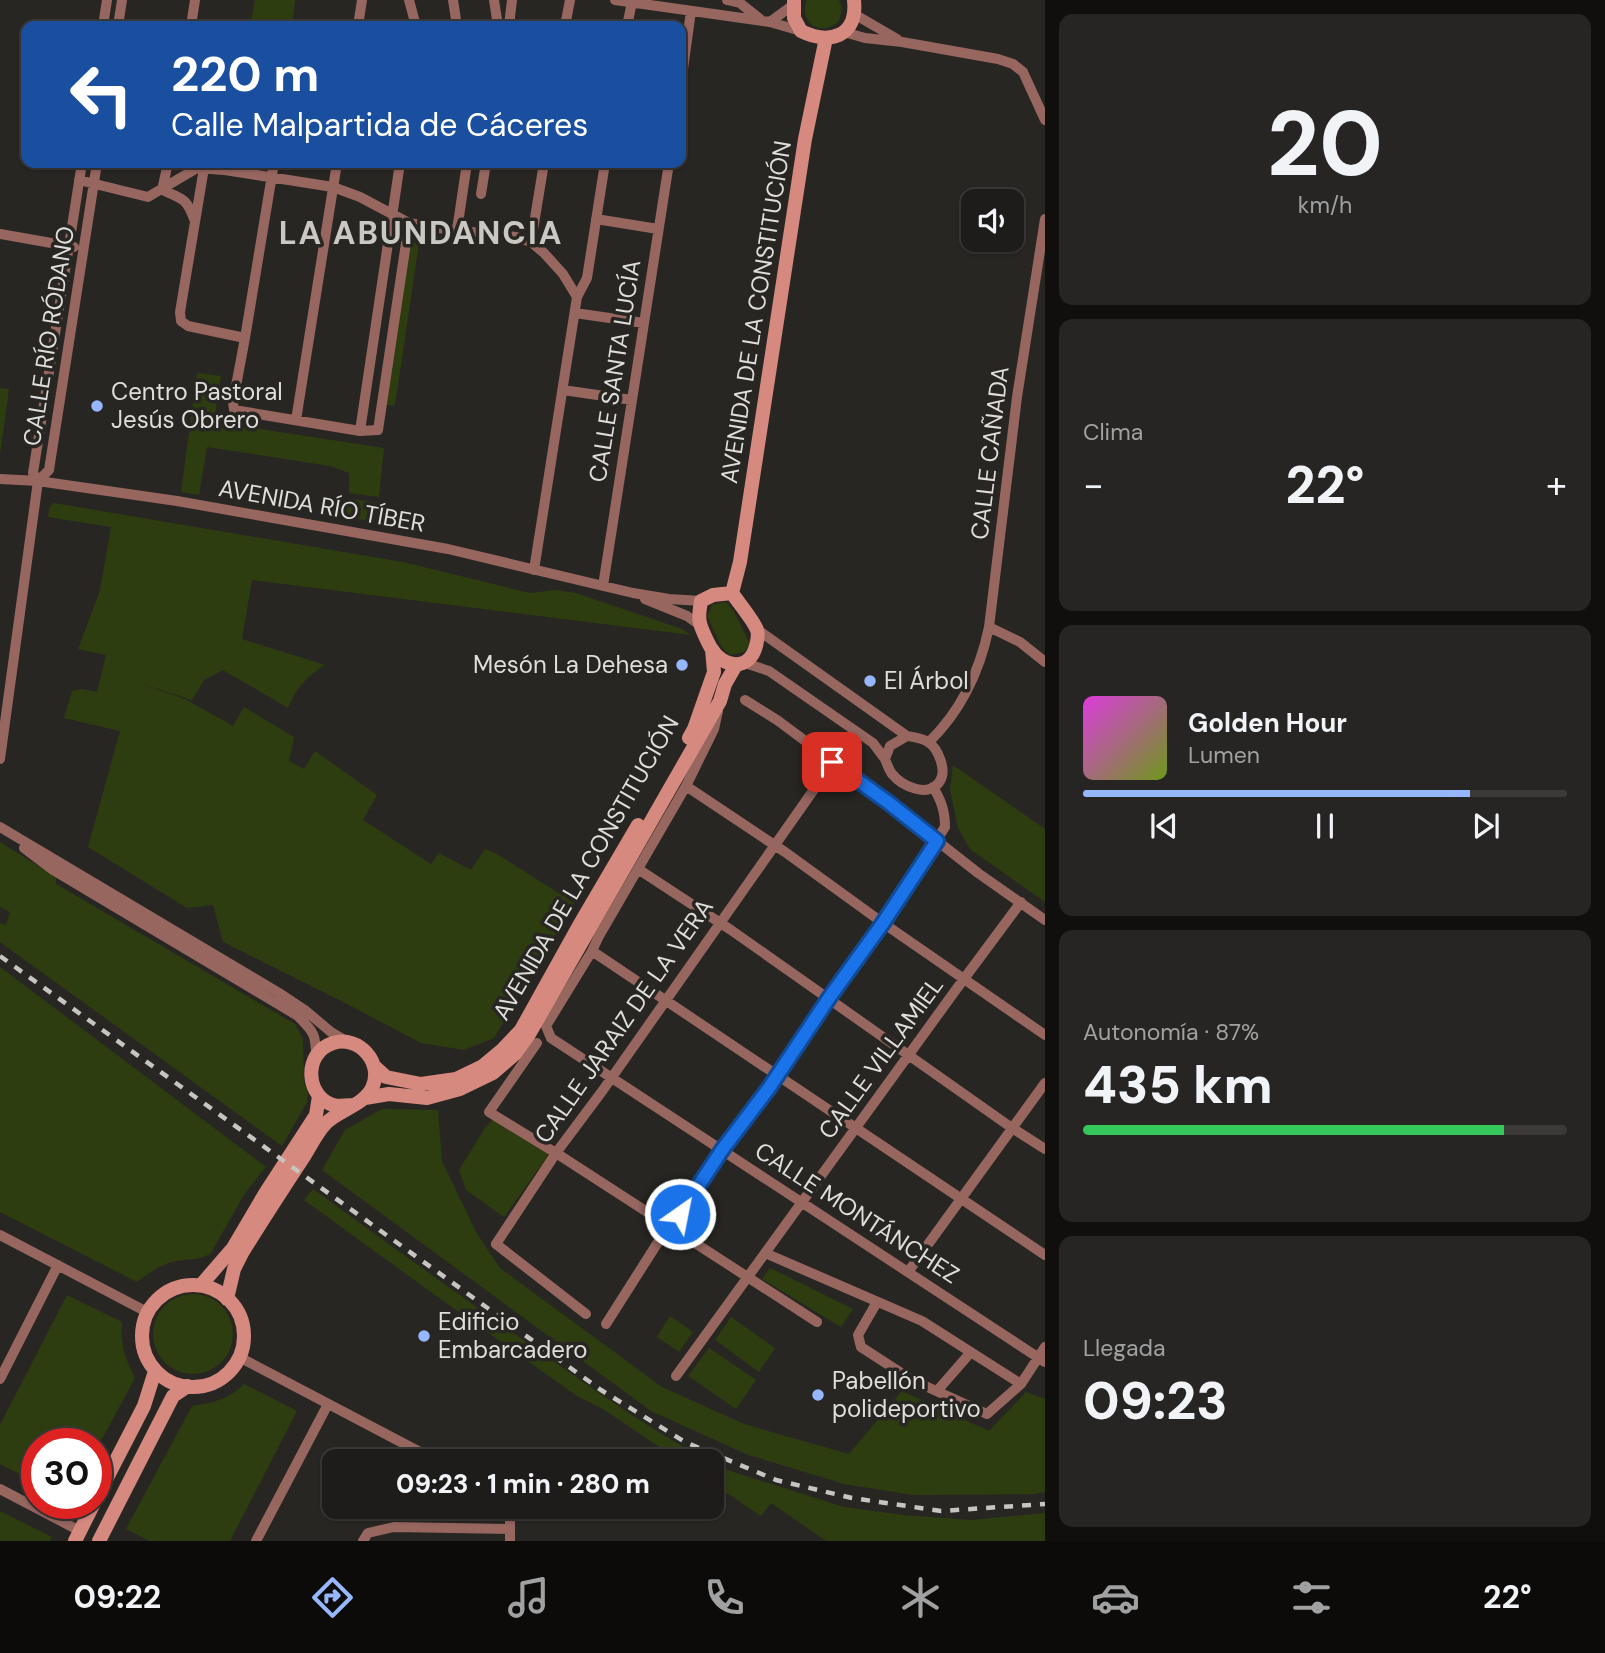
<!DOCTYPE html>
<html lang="es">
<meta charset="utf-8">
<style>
:root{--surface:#1e1c1a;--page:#262523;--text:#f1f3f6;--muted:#a1a1a2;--line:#3c3a39;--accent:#96b6fd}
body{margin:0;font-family:"DM Sans",sans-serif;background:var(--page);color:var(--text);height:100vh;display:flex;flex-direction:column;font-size:26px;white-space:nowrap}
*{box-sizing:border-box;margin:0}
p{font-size:23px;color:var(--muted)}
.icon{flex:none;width:38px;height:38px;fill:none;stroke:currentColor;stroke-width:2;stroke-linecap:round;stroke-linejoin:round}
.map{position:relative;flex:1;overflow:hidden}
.details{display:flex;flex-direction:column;gap:14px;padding:14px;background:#100f0e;width:560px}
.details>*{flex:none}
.guide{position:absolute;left:21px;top:21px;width:665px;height:147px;border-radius:14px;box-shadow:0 2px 5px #0004,0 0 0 2px var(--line);background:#1a4fa0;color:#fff;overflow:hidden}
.buttons{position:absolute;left:961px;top:189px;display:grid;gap:14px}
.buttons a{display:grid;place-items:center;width:63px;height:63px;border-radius:14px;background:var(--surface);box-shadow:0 2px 5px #0004,0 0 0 2px var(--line);font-size:35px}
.speed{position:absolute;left:21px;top:1428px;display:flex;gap:14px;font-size:35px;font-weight:700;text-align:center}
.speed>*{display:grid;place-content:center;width:91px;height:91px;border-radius:50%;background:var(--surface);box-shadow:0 2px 5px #0004,0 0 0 2px var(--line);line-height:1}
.speed .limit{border:10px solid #d22;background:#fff;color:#111}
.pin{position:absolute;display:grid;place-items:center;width:60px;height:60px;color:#fff;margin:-30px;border-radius:14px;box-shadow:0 4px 10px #0006}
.me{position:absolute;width:77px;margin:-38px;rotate:33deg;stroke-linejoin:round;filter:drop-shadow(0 0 5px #0008)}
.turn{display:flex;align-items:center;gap:24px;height:147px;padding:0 35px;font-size:32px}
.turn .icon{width:91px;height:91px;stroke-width:2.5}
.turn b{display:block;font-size:49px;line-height:60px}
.big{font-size:52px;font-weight:800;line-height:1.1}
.details .card{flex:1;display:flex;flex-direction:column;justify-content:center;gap:10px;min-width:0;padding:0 24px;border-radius:14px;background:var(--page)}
.details .dial{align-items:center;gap:0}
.dial b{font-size:91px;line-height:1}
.song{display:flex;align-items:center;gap:21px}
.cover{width:84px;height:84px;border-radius:10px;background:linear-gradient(135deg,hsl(300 70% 55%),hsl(80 70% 35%))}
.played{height:7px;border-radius:4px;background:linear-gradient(90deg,var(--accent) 80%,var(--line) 80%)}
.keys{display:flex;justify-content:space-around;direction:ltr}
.heat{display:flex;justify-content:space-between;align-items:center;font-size:38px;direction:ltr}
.charge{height:10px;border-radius:5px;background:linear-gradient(90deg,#34c759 87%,var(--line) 0)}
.trip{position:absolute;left:322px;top:1449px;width:402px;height:70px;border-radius:14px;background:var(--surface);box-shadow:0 2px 5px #0004,0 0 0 2px var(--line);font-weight:800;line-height:70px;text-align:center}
.tabs{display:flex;height:112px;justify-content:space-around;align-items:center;background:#0c0b0a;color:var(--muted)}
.tabs .icon{width:49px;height:49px}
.tabs .current{color:var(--accent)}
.tabs b{font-size:32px;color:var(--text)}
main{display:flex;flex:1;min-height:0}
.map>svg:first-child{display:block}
.green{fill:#2e3d10}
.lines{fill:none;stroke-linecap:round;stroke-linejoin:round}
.street{stroke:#96665f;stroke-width:10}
.secondary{stroke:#d6897e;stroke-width:14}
.rail{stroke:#c6c5c2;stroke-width:4.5;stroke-dasharray:9 9;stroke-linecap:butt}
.route-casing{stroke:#114b97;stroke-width:18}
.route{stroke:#1a73e8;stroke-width:12}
.poi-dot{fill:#96b6fd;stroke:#282622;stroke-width:2.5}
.labels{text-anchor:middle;stroke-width:7;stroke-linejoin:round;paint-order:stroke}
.street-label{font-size:24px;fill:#dfdedb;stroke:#282622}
.poi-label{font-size:24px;fill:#dfdedb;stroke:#282622;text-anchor:start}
.district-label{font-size:32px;font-weight:bold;letter-spacing:2px;fill:#cac8c2;stroke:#282622}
</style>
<main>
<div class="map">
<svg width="1045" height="1541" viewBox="0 0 1045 1541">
<rect width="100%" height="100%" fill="#282622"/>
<!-- green -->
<path class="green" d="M255,0H295L292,26H250Z
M807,0H839L842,8L839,21C821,38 798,23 807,0Z
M410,241L419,243L395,406L385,405Z
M197,373L221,376L215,416L221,423L384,448L379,497L349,493V473L330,466L207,447L199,495L181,492Z
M0,388L9,389L0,454Z
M349,498L378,503L374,522L346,516Z
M54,503L403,562L530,593L555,590L576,593L682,629L691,635L252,580L242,639L325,665C308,675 295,689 288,708L223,670L204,680L192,700L133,681L185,699L233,726L244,707L294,737L289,761L304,769L315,751L377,795L363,820L431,864L439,853L471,870L485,849L497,854L574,903L494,1038L464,1050L421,1043L349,1005L223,942L213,905L187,908L88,847L120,731L64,718L72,691L82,689L97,692L106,655L78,649L100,590L111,527L48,517L50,507Z
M726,602L734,612L750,644L744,652L730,655L721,646L707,616L713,604Z
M953,765L1045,829V902L970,849L958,828L950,789Z
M0,842L56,877V884L295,1024L303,1039L304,1083L308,1093L307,1102L282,1146L0,942V923L6,925L10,912L0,907Z
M0,967L266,1167L245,1193L211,1253C197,1263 182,1257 166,1264C156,1268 146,1275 137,1282L0,1212Z
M382,1109L438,1110L442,1161L476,1232L500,1268L662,1387L744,1424L849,1454L902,1391L989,1431L1026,1392L1045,1399V1492L1034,1494L913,1495L844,1484L746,1454L651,1411L322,1170L345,1130Z
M494,1118L549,1154L504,1217L466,1190L459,1170L485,1128Z
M313,1189C394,1248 474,1306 556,1363C606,1398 655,1432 708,1461H680L603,1409L577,1396L435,1295L304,1200Z
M770,1268L853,1309L841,1327L762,1279Z
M153 1334a40 40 0 1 1 80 0a40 40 0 1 1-80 0Z
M67,1295L122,1322C120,1344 125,1358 135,1378L96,1450V1444H37V1483L0,1464V1425Z
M670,1316L693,1332L679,1352L657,1337Z
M731,1317L775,1348L759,1372L715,1340Z
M709,1348L756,1380L736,1409L688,1376Z
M244,1384L297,1411L230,1541H149L126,1529L192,1406C212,1403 230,1399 244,1384Z
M712,1464L721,1468L844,1507L903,1515L971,1520L1045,1513V1541H826L771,1503L761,1516L712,1483Z
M0,1511L52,1537L50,1541H0Z"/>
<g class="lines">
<!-- street -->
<path class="street" d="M409,0L416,26
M453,0L457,26
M494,0L498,26
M615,0L770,22L801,31
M727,0L740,3L760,19
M854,14L897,39
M770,22L793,5
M103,26L107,0
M118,26L122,0
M191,26L195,0
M358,26L362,0
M509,26L512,0
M565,26L570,0
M627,26L632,2
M844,32L865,38L902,42L998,59L1013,64L1023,72L1045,120
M681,83L691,11
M274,163L245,338L233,402L234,410L360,431L378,430L409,223
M204,168L180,312L181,321L188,326L245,338
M79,180L148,197L197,168L225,170L333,187L360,197L409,223L445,229L516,237L531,242L544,253L563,274L577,297
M162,190C181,198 187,198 194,219
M162,190L168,163
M481,194L486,163
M596,219L658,229
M1045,219L1017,397L989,627L1020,642L1045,662
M457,230L467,163
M0,234L74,247
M531,242L544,163
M575,313L644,323
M563,390L632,400
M296,420L337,163
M360,431L400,163
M0,479L38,481L177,501L448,549L633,593L669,599L701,601
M38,481L49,470L97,163
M38,481L33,473L82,163
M534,570L577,297L587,278L605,163
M603,586L669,163
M645,599L687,616L701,626
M758,630L907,736
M745,663L769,671L873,743L885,759
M745,700L777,720L889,803L978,873L1045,920
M718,711L714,729L686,786L599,936L592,951L546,1026L551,1038L1045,1362
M907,736C914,737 922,738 928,742C938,748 947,770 940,781C929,799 902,786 892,774C889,770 887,764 885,759L890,746Z
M929,742C961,711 980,670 989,627
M0,759L38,481
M686,786L785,852L883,923L1045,1035
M0,827L279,993L306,1011L331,1032L348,1042
M24,848L53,870L298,1016C313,1032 316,1033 316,1056
M638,869L731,930L1012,1128L1045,1149
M592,951L1045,1255
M537,1043L489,1112L556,1153L817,1322
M0,1235L147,1312
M765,1253L922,1321L1021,1384L1045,1347
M908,1272L1045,1083
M877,1302L858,1335L861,1347L912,1380L987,1414L1021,1384
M586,1314L496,1244L556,1153L603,1090L855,731
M606,1324L660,1239L679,1214L722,1150L769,1088L829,998L883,923L945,827C945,811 941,800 933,787
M239,1357L437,1461
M676,1376L955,991L1021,902
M0,1379L58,1265
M937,1391L971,1352
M0,1489L80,1531
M510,1507V1541
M256,1541L328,1404
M363,1541L368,1533L394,1527L510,1529"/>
<!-- secondary -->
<path class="secondary" d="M794,0V18L801,31C829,45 858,37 854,0
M732,593L740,562L805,139L826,38
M732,593C738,602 754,621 757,630C759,635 757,642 756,646C749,672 723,668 711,648C708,643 701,628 700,623C698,615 700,608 701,601L713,595Z
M689,738L694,729L714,672L712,649
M375,1067L386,1077L421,1084L456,1079L483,1066L501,1051L521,1030L580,924L638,825
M365,1098L389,1094L427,1098L460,1089L493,1073L515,1054L528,1036L720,701L725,684L736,665
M201,1285L233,1248L266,1192L316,1115L319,1096
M142 1336a51 51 0 1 1 102 0a51 51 0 1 1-102 0Z
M227,1299L234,1269L242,1253C262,1221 282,1190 303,1158C310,1147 317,1132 326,1123C339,1110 364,1105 372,1088C384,1063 359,1035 333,1043C302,1053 305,1100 337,1106C342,1106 348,1105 353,1105
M96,1499L144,1406L155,1371
M75,1541L94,1503
M99,1541L173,1396L188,1386"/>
<!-- rail -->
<path class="rail" d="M0,956L601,1390L685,1442L776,1480L852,1498L941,1511L1045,1504"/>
</g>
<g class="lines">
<defs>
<path id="route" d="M680,1214L722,1150L769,1088L829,998L883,923L937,841L889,803L832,762"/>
</defs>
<!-- route casing -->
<use href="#route" class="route-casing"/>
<!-- route -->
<use href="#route" class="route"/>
</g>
<!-- markers -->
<g class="poi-dot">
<circle cx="97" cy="406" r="7"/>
<circle cx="682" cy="665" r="7"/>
<circle cx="870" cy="681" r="7"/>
<circle cx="424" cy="1336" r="7"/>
<circle cx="818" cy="1395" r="7"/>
</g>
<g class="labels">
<!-- street labels -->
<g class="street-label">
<text transform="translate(756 312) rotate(-81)" y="8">AVENIDA DE LA CONSTITUCIÓN</text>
<text transform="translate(49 336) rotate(-81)" y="8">CALLE RÍO RÓDANO</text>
<text transform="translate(615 371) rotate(-81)" y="8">CALLE SANTA LUCÍA</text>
<text transform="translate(990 453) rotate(-83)" y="8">CALLE CAÑADA</text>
<text transform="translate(322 506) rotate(10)" y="8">AVENIDA RÍO TÍBER</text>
<text transform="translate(586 868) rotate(-60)" y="8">AVENIDA DE LA CONSTITUCIÓN</text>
<text transform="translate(624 1021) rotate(-55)" y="8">CALLE JARAIZ DE LA VERA</text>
<text transform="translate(881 1058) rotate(-54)" y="8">CALLE VILLAMIEL</text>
<text transform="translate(857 1213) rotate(33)" y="8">CALLE MONTÁNCHEZ</text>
</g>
<!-- poi labels -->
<g class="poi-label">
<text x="111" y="400">Centro Pastoral<tspan x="111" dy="28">Jesús Obrero</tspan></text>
<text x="668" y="673" text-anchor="end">Mesón La Dehesa</text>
<text x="884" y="689">El Árbol</text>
<text x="438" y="1330">Edificio<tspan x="438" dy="28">Embarcadero</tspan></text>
<text x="832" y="1389">Pabellón<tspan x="832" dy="28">polideportivo</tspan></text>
</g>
<!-- district labels -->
<g class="district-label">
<text x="421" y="244">LA ABUNDANCIA</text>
</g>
</g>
</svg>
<div class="buttons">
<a><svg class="icon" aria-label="sound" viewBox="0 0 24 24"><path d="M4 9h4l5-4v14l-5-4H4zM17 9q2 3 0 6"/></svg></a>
</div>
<div class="speed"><div class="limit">30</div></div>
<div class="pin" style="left:832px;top:762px;background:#d93025"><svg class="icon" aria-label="arrive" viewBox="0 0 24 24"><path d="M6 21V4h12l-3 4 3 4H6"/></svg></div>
<svg class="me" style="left:680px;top:1214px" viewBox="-20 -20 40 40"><circle r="17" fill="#1a73e8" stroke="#fff" stroke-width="3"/><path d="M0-11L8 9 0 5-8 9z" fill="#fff"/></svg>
<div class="trip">09:23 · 1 min · 280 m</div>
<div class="guide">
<div class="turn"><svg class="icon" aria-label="left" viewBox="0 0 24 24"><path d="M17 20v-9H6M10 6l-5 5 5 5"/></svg><div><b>220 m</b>Calle Malpartida de Cáceres</div></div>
</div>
</div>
<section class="details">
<div class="card dial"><b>20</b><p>km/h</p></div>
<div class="card"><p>Clima</p>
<div class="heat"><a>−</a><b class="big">22°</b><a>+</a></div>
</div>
<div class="card">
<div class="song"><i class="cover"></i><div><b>Golden Hour</b><p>Lumen</p></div></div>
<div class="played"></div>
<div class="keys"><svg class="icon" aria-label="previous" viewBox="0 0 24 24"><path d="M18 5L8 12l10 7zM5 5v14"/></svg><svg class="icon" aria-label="pause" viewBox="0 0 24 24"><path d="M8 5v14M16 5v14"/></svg><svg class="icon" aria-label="next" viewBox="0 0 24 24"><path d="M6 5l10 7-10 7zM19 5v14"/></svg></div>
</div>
<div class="card"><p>Autonomía · 87%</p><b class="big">435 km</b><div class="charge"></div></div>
<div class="card"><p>Llegada</p><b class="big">09:23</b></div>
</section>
</main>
<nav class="tabs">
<b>09:22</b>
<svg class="icon current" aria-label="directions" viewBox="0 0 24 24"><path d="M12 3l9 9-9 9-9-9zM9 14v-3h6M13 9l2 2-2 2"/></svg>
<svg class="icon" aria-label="music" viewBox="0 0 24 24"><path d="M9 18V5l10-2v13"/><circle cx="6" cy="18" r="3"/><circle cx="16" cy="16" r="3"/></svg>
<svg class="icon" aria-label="phone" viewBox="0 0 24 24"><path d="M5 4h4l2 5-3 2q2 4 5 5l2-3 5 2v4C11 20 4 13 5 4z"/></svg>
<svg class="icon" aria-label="climate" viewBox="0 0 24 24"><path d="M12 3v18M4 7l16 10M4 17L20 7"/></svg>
<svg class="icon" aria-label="car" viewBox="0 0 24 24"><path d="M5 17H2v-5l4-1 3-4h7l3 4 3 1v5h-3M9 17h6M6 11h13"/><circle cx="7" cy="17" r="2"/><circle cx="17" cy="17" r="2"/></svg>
<svg class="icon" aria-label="filters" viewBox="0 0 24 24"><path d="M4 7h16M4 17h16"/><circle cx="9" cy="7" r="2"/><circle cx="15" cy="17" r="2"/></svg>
<b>22°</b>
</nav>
